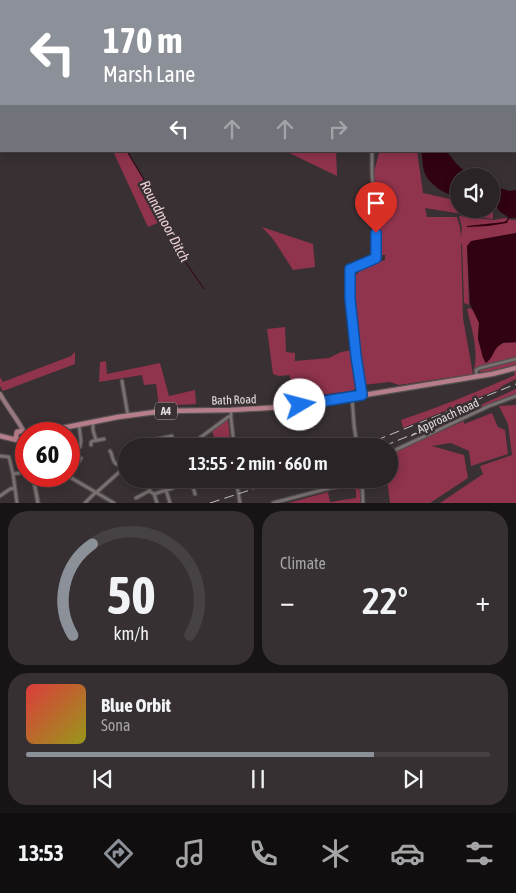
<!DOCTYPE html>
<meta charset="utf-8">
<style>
:root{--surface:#2a2426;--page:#363032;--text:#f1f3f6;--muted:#a5a4a7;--line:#464143;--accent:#8c9099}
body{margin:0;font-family:"Asap Condensed",sans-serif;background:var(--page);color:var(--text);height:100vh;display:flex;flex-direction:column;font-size:19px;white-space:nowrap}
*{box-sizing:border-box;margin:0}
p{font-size:16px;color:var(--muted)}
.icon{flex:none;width:28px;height:28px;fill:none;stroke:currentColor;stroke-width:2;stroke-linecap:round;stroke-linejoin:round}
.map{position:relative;height:503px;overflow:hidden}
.sheet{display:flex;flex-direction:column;gap:8px;padding:8px;background:#171415;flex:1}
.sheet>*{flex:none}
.hud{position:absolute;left:0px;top:0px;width:516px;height:152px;box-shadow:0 2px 12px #0003,0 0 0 1px var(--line);background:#8c9099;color:#fff;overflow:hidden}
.controls{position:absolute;left:450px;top:168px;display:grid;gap:10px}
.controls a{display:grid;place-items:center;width:50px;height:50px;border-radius:50%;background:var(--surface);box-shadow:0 2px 12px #0003,0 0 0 1px var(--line);font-size:25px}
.speed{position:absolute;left:15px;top:422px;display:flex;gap:10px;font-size:25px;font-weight:700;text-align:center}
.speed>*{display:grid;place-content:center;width:65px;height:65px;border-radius:50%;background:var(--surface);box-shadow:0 2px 12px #0003,0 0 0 1px var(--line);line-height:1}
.speed .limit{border:8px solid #d22;background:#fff;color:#111}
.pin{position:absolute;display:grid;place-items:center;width:42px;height:42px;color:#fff;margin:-51px -21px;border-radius:50% 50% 50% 0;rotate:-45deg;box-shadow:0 0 5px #0007}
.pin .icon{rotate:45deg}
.me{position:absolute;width:55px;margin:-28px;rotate:82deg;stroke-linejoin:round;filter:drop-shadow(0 0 4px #0008)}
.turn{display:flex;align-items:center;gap:18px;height:105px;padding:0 20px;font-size:22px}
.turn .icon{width:65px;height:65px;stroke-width:2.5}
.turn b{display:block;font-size:35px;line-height:42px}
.lanes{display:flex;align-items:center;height:48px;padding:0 20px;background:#0003;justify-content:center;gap:25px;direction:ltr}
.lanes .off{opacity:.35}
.big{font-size:38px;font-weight:600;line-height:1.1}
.sheet .widget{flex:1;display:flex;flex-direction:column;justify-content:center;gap:8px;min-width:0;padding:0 18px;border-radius:20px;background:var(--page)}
.sheet .dial{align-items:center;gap:0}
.dial svg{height:130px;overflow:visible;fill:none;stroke:var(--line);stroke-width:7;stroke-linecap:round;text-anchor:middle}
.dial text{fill:var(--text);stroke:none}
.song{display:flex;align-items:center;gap:15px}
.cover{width:60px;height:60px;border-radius:8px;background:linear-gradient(135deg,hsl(0 70% 55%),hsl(60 70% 35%))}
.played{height:5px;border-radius:2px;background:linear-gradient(90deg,var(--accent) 75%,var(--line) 75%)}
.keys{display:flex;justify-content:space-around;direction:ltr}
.heat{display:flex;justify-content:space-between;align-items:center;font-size:28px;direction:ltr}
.sheet .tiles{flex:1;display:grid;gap:8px;grid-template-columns:1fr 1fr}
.widget:last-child{grid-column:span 2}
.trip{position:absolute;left:118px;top:438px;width:280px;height:50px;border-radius:25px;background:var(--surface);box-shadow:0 2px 12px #0003,0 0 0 1px var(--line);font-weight:600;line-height:50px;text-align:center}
.tab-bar{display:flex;height:80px;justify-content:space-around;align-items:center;background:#110e0f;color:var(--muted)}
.tab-bar .icon{width:35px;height:35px}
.tab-bar .on{color:var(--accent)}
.tab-bar b{font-size:22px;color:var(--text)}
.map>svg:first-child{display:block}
.green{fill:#90334d}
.water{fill:#310211}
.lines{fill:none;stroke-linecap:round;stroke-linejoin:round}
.stream{stroke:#310211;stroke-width:1}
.minor-casing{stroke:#564f50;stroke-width:5}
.tertiary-casing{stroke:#564f50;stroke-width:5.5}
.secondary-casing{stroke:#564f50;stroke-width:6}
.primary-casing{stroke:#564f50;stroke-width:7}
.minor{stroke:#7a7172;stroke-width:2.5}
.tertiary{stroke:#7a7172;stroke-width:3}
.secondary{stroke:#98787e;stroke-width:4}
.primary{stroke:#b67e8a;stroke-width:4.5}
.rail{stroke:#c7c2c3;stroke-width:1;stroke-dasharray:10 5;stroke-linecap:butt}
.route-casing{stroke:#114b97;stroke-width:12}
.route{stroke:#1a73e8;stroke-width:9}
.labels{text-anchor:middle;stroke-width:5;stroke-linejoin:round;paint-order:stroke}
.shield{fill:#383032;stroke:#aea8aa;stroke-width:1}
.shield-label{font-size:11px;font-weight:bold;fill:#e1dcdd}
.street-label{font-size:12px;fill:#e1dcdd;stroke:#383032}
.water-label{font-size:14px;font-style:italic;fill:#efd3d8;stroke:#383032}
</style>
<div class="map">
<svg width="516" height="503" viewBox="0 0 516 503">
<rect width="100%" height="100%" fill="#383032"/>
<!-- green -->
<path class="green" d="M229,0H327L328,1H230Z
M113,151H126L167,219L148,227Z
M285,151H336L337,176Z
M391,151H417L423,193L459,201V209L493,208V219L425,208L427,217H457L460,227L461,237L462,228L459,216L494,220L505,218L511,220H516V233L474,241L467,246L469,305L464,303L462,244L461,243L463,318L473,374L399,385L390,382L363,385L351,282L362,267L385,260V255H380L374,172L379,153Z
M262,227L313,244L315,267L293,270L273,239Z
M471,308L477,316L479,323L478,339L485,362L496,348L503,343L516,342V365L487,372H481L474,369C479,351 471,326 467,309Z
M285,327L286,352L295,353V361L329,358L341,352L352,350L359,385L352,391L277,400L274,397L275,394L289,389L291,380L289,375L279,376L273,374L267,329Z
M75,352V364L3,391L0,386V377L3,382L71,356Z
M106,361L107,374L160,363L169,396L195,390L196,404L159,406L156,384L144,385L142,375L99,382L100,362Z
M513,371H516V379L502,386L499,389L403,428L401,420C440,407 477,392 515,375Z
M516,389V394L492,403L427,435L424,433L487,402Z
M516,405V503H440L483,474L480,466L512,455L508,424L499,406Z
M492,413L498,427L505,430L508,454L471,466L469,451L451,443L432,446L464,455L468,478L430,503H390L387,479H389V454L464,421V424Z
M228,419L230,439L215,441L212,430Z
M358,483H359L361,503H288L328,492L330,502L356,498V490C349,486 341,489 333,490V489Z"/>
<!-- water -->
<path class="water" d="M421,151H447C453,161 462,170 471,176H459V196C446,196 428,184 424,171C422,165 423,158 421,151Z
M491,185L509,191L516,190V218H509L507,223L488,226L467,227V226L504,222L507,220L508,217L499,211L496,205L491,203Z
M516,233V342C512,343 506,342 503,343C493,347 494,358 486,363L483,358L478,339L479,323L470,304L467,246L471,241Z"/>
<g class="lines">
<!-- stream -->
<path class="stream" d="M0,31L1,32
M127,151L167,218L178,251L204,289"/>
<defs>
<path id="minor" d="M331,0L332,1
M477,376L476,370L480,368L516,359
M122,381L128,416
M362,395C358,371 356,348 353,324C351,306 347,287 350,269L374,259L376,256L375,210L372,175V151
M352,397L354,425L357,446
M231,410V418L234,446
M93,422V430L96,440
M79,425L81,441L80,447
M197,440L203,446
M91,445V442L93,441L104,439
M138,446L143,442L172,436
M189,446L228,417L231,416
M110,451C113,455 112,460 115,463C117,465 121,466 124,468
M389,453L489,406L516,396
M0,456L9,457L13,474L17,503
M13,474L26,472
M68,476L114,503
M69,476L81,458
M205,479L210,481L221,480
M236,479L240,503
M362,479L363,503
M192,483L195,494
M183,485L201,479
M166,490L170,503
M149,491L154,494L157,503
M97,492L126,466
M154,494L173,488
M0,496L10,489L15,488
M136,498L149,491L154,479
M85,503L96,492
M273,503L349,483L357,481L360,479"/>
<path id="tertiary" d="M19,441L26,453
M33,476L38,503"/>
<path id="secondary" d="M0,394C7,407 17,418 24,432"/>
<path id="primary" d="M24,432H42L118,417L163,411L231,410L283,407L352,397L492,374L516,368
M0,436L21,441L26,437
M18,440L16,437L17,432L22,431L26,434"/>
</defs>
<!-- minor casing -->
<use href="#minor" class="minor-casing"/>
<!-- tertiary casing -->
<use href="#tertiary" class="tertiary-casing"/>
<!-- secondary casing -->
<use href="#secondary" class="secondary-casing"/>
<!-- primary casing -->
<use href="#primary" class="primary-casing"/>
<!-- minor -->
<use href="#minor" class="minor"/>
<!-- tertiary -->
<use href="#tertiary" class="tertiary"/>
<!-- secondary -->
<use href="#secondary" class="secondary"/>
<!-- primary -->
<use href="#primary" class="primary"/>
<!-- rail -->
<path class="rail" d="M411,436L443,421
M362,446L516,384
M384,446L416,433
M210,503L284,479"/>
</g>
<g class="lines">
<defs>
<path id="route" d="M300,405L362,395L356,356L350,299V269L353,268L376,258V233"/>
</defs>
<!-- route casing -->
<use href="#route" class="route-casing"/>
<!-- route -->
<use href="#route" class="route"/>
</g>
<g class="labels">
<!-- shield labels -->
<rect class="shield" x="155" y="402.5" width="22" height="17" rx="4"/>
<g class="shield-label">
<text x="166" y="415">A4</text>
</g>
<!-- street labels -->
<g class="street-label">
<text transform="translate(234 400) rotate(-2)" y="4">Bath Road</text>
<text transform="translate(448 416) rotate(-25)" y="4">Approach Road</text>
</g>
<!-- water labels -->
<g class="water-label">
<text transform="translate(165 221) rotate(62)" y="5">Roundmoor Ditch</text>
</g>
</g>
</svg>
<div class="controls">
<a><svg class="icon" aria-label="sound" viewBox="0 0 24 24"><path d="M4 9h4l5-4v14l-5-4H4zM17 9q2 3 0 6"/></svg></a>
</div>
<div class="speed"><div class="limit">60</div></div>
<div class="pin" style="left:376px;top:233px;background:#d93025"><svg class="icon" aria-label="arrive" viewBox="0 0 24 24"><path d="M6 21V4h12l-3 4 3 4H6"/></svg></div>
<svg class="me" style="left:300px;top:405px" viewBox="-20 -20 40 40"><circle r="19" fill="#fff"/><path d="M0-13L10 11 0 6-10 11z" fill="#1a73e8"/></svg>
<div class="trip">13:55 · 2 min · 660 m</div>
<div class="hud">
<div class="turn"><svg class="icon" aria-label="left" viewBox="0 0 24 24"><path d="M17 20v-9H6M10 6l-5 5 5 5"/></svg><div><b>170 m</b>Marsh Lane</div></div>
<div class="lanes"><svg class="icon" aria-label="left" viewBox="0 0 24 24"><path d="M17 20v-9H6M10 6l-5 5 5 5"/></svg><svg class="icon off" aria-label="ahead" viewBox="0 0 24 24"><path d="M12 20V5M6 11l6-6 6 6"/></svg><svg class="icon off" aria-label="ahead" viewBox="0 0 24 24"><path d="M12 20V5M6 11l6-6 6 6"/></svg><svg class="icon off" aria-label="right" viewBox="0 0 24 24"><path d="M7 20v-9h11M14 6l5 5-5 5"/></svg></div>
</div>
</div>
<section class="sheet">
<div class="tiles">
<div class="widget dial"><svg viewBox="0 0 100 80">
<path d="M14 69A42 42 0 1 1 86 69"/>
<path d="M14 69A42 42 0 0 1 26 13" stroke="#8c9099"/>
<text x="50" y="56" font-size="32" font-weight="700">50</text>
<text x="50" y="72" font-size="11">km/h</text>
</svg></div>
<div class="widget"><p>Climate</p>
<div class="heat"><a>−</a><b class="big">22°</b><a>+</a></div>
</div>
<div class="widget">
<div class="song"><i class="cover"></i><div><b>Blue Orbit</b><p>Sona</p></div></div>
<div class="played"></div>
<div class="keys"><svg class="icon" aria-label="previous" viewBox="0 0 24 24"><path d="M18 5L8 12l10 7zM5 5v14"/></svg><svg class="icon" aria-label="pause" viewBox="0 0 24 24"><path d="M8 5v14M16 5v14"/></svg><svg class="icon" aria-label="next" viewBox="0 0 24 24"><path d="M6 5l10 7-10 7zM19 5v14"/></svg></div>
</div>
</div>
</section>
<nav class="tab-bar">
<b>13:53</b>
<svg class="icon on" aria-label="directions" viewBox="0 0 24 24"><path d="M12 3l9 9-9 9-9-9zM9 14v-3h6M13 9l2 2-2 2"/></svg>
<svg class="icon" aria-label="music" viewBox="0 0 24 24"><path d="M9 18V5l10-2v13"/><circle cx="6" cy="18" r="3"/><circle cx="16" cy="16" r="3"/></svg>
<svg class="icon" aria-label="phone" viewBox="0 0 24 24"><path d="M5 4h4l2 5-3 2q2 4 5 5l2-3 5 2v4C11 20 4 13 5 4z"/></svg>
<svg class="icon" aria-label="climate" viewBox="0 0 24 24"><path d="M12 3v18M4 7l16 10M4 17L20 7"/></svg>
<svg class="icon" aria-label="car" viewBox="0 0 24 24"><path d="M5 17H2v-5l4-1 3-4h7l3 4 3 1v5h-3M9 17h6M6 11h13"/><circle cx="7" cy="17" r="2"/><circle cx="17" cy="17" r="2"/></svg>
<svg class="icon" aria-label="filters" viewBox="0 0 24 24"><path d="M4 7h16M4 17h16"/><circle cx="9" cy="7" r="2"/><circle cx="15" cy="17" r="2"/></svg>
</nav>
